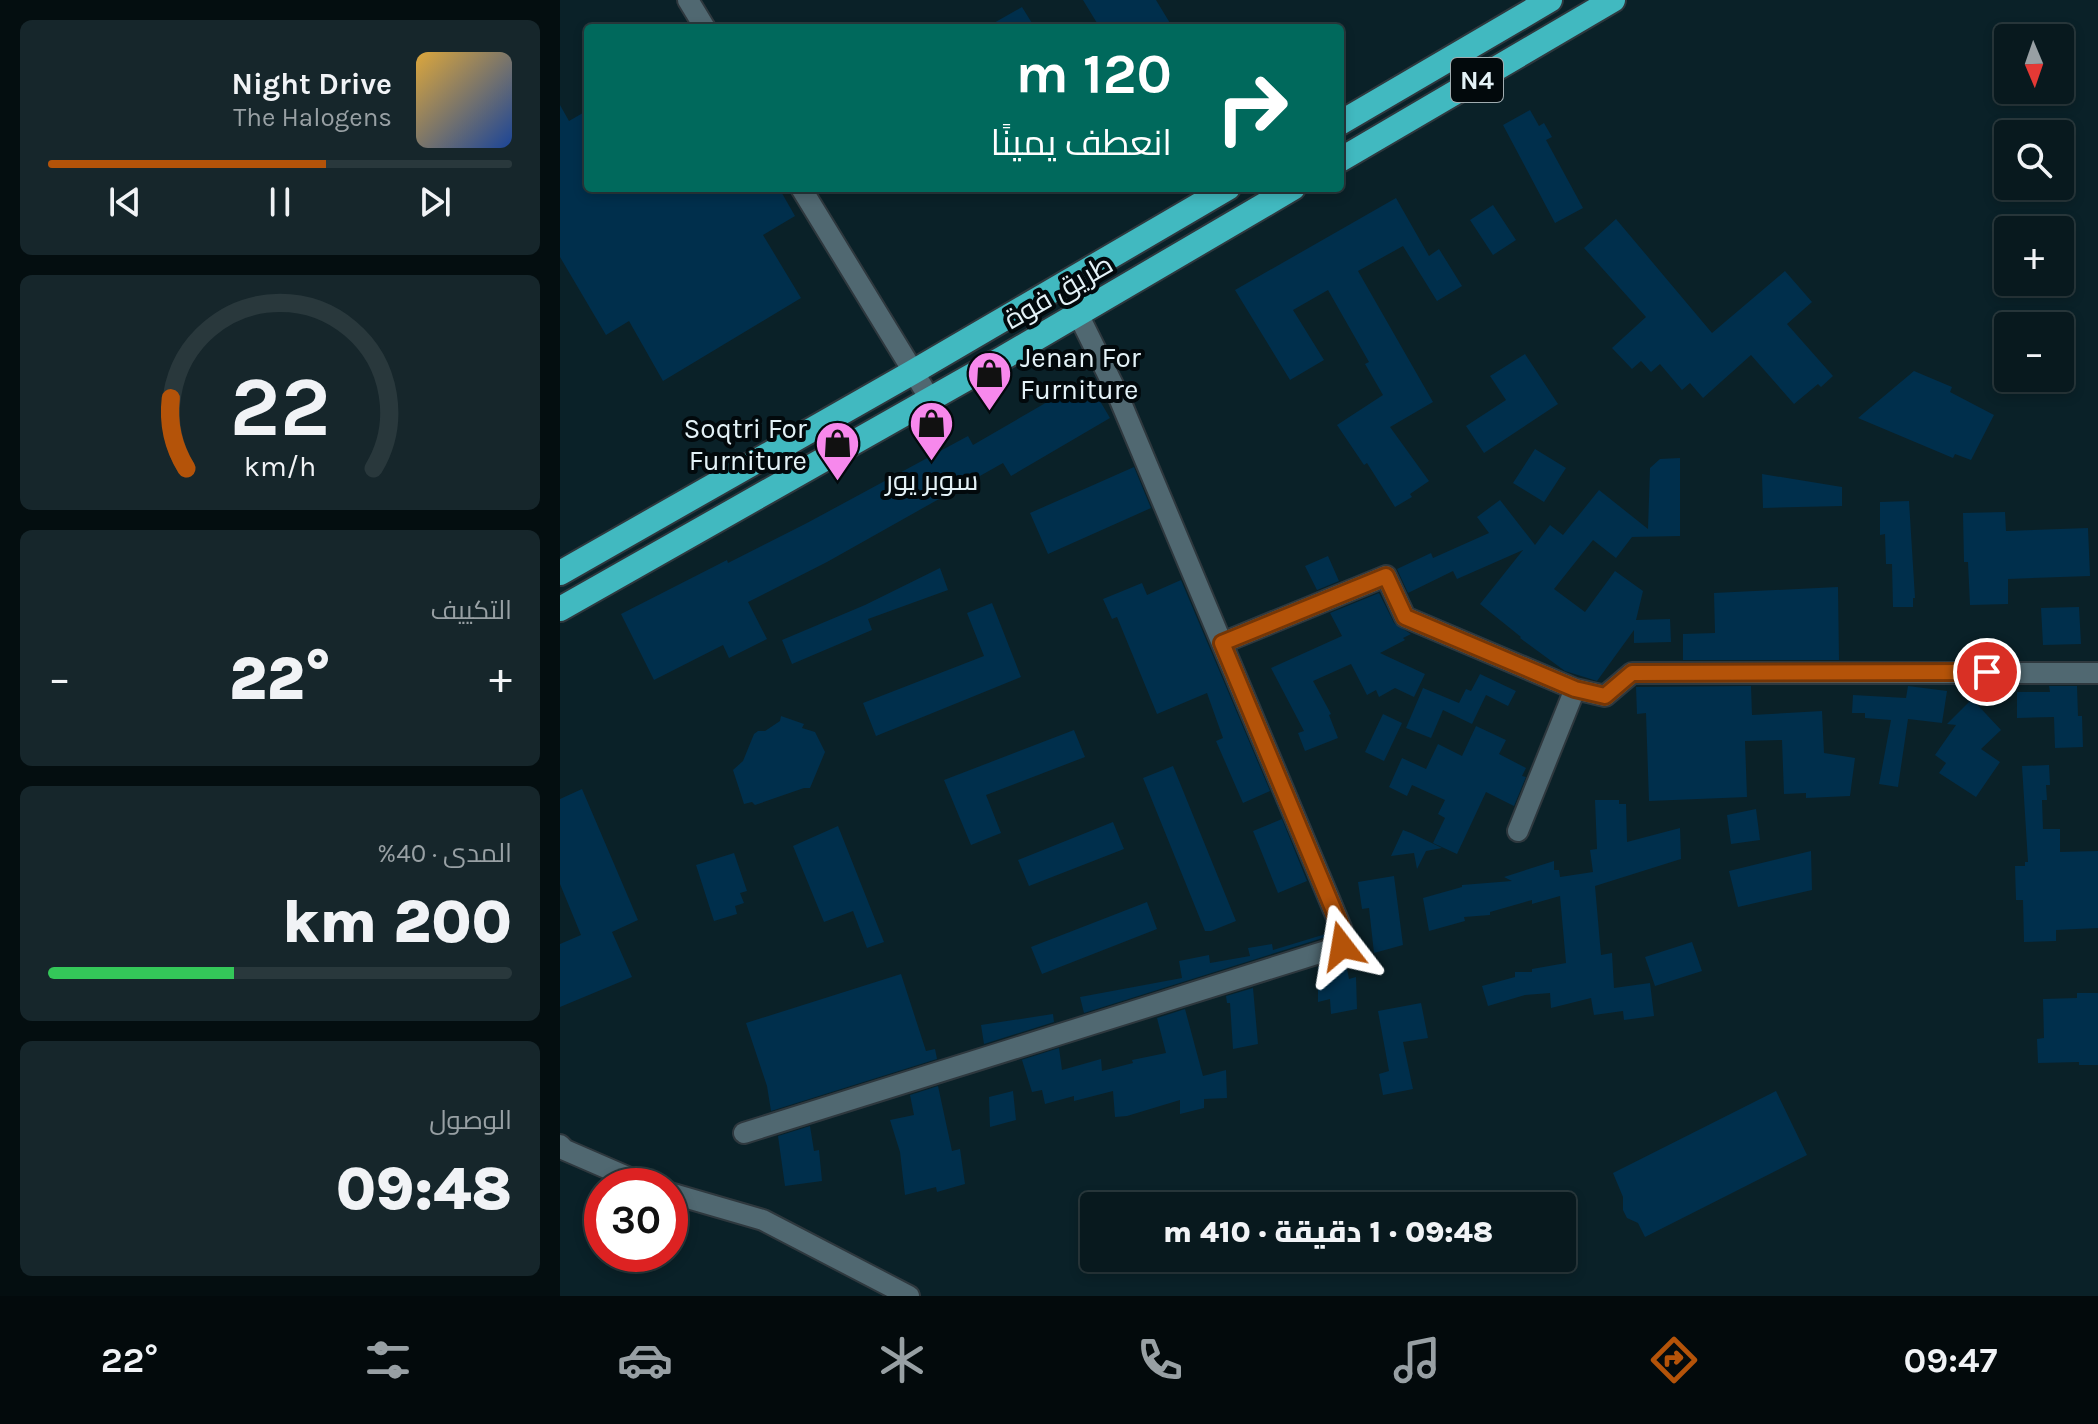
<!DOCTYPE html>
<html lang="ar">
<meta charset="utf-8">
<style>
:root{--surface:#08191e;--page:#16262b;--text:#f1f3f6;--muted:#98a0a4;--line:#29383c;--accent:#b45309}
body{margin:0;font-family:Karla,Cairo,sans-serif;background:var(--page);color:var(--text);direction:rtl;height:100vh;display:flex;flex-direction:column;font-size:30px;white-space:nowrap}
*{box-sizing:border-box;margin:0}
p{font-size:26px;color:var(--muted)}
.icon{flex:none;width:44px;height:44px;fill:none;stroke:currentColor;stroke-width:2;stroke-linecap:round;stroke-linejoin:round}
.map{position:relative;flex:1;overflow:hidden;direction:ltr}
.drawer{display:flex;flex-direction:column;gap:20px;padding:20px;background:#040e10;width:560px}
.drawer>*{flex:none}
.hud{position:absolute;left:24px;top:24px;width:760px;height:168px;border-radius:8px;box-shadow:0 4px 12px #0003,0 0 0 2px var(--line);direction:rtl;background:#00695c;color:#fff;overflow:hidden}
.needle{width:52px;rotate:178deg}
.controls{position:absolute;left:1434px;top:24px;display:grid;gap:16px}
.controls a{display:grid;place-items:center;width:80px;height:80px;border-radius:8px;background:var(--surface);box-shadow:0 4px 12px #0003,0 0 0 2px var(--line);font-size:40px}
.speed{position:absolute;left:24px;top:1168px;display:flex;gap:16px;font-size:40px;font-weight:700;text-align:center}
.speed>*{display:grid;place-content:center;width:104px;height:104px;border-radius:50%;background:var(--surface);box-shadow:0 4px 12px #0003,0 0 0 2px var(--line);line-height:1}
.speed .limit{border:12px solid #d22;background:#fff;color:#111}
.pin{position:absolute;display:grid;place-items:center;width:68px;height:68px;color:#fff;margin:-34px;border:4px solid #fff;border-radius:50%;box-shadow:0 2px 8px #0007}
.me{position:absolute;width:88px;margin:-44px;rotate:346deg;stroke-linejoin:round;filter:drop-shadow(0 0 6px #0008)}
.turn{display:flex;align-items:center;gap:28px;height:168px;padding:0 40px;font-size:36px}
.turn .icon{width:104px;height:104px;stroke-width:2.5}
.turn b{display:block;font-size:56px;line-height:68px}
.big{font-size:60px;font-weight:800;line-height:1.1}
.drawer .widget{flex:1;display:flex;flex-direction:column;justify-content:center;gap:12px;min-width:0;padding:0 28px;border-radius:12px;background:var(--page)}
.drawer .dial{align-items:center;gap:0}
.dial svg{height:208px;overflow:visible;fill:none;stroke:var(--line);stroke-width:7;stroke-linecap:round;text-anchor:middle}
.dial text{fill:var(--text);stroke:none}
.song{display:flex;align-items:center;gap:24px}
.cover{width:96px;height:96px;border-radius:12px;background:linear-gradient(135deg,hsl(40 70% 55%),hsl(220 70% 35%))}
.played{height:8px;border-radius:4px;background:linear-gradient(90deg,var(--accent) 60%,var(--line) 60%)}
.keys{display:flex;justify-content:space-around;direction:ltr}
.heat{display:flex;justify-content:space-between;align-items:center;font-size:44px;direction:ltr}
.charge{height:12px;border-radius:6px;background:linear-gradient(90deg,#34c759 40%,var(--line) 0)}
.trip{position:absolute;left:520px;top:1192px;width:496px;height:80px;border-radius:8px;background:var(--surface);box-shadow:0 4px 12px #0003,0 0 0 2px var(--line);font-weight:800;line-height:80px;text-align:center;direction:rtl}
.menu{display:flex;height:128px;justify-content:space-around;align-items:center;background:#030a0c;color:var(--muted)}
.menu .icon{width:56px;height:56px}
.menu .on{color:var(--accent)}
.menu b{font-size:36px;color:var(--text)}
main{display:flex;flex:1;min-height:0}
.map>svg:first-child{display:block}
.building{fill:#002f4c}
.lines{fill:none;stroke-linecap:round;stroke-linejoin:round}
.minor-casing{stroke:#2e383e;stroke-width:24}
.highway-casing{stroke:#2e383e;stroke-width:28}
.minor{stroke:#506871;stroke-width:20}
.highway{stroke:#41b9c0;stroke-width:24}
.route-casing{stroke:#753606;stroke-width:20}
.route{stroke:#b45309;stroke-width:14}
.labels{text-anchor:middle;stroke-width:8;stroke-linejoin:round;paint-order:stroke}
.shield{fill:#02090c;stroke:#a0acb0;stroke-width:2}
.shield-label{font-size:26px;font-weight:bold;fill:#e4f2f7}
.street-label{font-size:28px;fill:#e4f2f7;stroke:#02090c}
.poi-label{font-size:28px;fill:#e4f2f7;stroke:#02090c;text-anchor:start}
</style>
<main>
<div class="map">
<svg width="1538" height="1296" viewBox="0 0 1538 1296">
<rect width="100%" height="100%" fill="#0a2128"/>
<!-- building -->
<path class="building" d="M523,0H596L613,28H540Z
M462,7L475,28H425Z
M0,105L9,121L28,110V188H219L235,216L203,235L241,298L103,381L69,321L46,335L0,257Z
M970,110L979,126L984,123L992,137L986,140L1023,208L995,223L943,125Z
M836,198L869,256L879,249L902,286L877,301L843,246L798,271L873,402L830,427L869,481L850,494L852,497L835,507L807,463L804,465L777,425L823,395L805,364L809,362L768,290L733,310L764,360L730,380L675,290Z
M933,205L956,240L933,255L910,220Z
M1056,219L1152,333L1225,271L1252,302L1227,324L1273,376L1261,387L1258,384L1234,404L1191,355L1143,398L1130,383L1122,390L1100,364L1091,372L1081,361L1072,369L1052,348L1086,317L1024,248Z
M965,354L998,404L924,453L906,426L946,400L930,376Z
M1354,371L1392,387L1390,392L1434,415L1411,460L1395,454L1393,458L1298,418Z
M527,379L550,418L451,476L443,463L267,562L188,602L207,639L169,658L163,645L94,680L61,614L167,560L168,563L247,523L408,436L413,445Z
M975,449L1006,468L984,502L953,483Z
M1120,458V536L1072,537L1056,558L1033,540L994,589L1025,612L1055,571L1083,591L1076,620L1110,619L1111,642L1074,643V630L1037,681L1005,671L960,638L961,637L920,604L963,550L897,579L893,571L848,593L837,569L871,553L873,558L929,533L917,517L940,500L975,545L990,525L1003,535L1039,490L1088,529L1090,468L1100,459Z
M574,467L591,508L488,554L470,513Z
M1202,474L1282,487V506L1203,508Z
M1349,501L1355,598H1353V607H1333L1332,564H1326L1325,534L1320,535V502Z
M1445,512L1446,531L1528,528L1530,576L1448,579V604L1410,605L1408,562H1404L1403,513Z
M768,556L779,581L757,590L745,566Z
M380,568L388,590L308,619L312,630L232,664L222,640L305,605Z
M621,580L710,791L683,803L656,741L663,738L647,693L597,714L557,617L552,619L543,599L582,583L587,595Z
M1278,587L1279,660H1123V634L1155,633L1154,593Z
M819,593L834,623L851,634L843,638L845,640L820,653L865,674L854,697L835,688L819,697L816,690L807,695L791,664L753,681L771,714L769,715L778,738L745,751L738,733L744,731L711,668L782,636L770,613Z
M432,603L461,677L316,736L303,703L424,656L407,613Z
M1519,607L1521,644L1483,645L1481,608Z
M920,674L956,691L948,706L926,695L912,724L883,710L871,738L846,728L863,688L899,703L906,689L911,691Z
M1191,686L1192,715L1262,711L1264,753L1295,758L1290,796L1246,798V793L1224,794L1222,740L1185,741L1187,797L1089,801L1086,713L1077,714L1076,687Z
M1348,686L1387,691L1382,723L1348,719L1338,787L1319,784L1331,720L1305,718V713H1292L1293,695L1346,698Z
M1489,686H1517L1518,716H1522L1523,747L1495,748L1494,717L1457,718V692H1490Z
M1412,699L1441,730L1421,749L1440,762L1416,797L1379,773L1386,763L1375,755L1396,725L1387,724Z
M823,714L842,723L824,761L805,752Z
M221,716L244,724L242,728L255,732L265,752L250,788H244L195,805L192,802L184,804L173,770L183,761L194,734L198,731H205L220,721Z
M916,726L946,740L939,754L966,768L962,776L966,777L954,806L926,792L897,854L873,843L885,818L878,814L885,800L852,785L847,796L829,787L842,758L866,769L878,744L902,756Z
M514,730L525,757L426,795L441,833L411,845L384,780Z
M1489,765L1490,785H1486L1487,800H1482L1483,829H1500V852L1538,851V928L1496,930V941L1464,942L1463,900H1456L1455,866H1465V862H1468L1462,766Z
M613,766L676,921L651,931H645L583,778Z
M22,789L78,920L52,932L72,977L0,1007V944L21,935L0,884V799Z
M1035,800H1059V804H1066L1067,842L1120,828L1121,859L1035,886L1041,955L1052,953L1054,988L1090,983L1094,1016L1064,1020L1063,1011L1034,1015L1031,998L991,1008L990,993L965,995L928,1006L922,986L955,977V972H972V969L1006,963L1000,896L972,904V900L930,912V915L904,917L905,921L869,931L863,898L902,887V885L952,881L944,877L994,861V870H999L1000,877L1033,872L1030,850L1037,849Z
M1196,809L1200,840L1171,844L1167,815Z
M722,819L747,881L718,893L693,831Z
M553,822L564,849L469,886L458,860Z
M278,826L324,942L307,948L293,911L264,922L233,846Z
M843,830L851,833L882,848L866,851L857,869L854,853L831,856Z
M1251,851L1252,890L1178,907L1169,871Z
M174,853L187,891L180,893L184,903L175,906L177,914L154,921L136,865Z
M834,876L843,945L814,953L809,908L802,909L798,882Z
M587,902L597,929L482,974L471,947Z
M769,933V936L524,1013L520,997L622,978L619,961L649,955L650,963L690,956L688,948L712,944L713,950Z
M1132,942L1142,971L1095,986L1085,957Z
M785,959L789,979L796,977L797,1009L771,1014L770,999L758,1002V967Z
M341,974L366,1051L375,1049L377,1059L211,1111L207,1086L186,1023Z
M693,988L698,1044L673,1049L670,1003H667L666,996Z
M1517,993H1538V1065H1519V1062L1478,1063L1477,1039L1484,1038L1483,999L1517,998Z
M861,1003L868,1038L843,1042L853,1089L823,1095L819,1074L829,1071L818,1011Z
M625,1009L643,1076L666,1070L667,1098L644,1099V1108L620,1114V1100L567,1116L555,1117L553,1091L514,1101V1096L485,1104L482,1090L472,1092L462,1060L458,1061L499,1048L502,1070L541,1059L542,1071L573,1063L572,1060L606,1053L597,1018Z
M493,1014L494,1022L424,1044L421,1025Z
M378,1086L392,1151L400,1149L405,1184L377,1192L376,1187L345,1195L340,1152L330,1120L354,1115L350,1095Z
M453,1091L456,1120L430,1127L429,1097Z
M1216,1091L1247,1155L1085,1237L1078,1223L1067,1218L1063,1210V1197L1053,1173Z
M250,1126L254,1151L259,1150L262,1181L225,1186L218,1136Z"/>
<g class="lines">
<defs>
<path id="minor" d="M128,0L145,28
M241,188L370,399
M662,643L826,576L845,617L1015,689L958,831
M1015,689L1045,696L1072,673H1538
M184,1133L782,946V930L760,877L557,393L518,314
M0,1145L5,1150L88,1186
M110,1193L203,1220L349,1296"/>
<path id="highway" d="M780,123L990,0
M780,160L1053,0
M0,573L353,372L668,188
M0,609L443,358L733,188"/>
</defs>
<!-- minor casing -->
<use href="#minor" class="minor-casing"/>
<!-- highway casing -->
<use href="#highway" class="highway-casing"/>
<!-- minor -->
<use href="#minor" class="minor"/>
<!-- highway -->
<use href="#highway" class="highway"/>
</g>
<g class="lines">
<defs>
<path id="route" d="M782,946V930L662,643L826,576L845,617L1015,689L1045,696L1072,673L1427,672"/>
</defs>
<!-- route casing -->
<use href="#route" class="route-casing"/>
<!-- route -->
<use href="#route" class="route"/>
</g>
<!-- icons -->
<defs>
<symbol id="shop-pin" viewBox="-11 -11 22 30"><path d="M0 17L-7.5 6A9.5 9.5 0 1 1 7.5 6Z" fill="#f788ec" stroke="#02090c"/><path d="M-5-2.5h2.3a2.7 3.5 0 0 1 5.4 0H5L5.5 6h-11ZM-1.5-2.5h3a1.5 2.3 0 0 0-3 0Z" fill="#111"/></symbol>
</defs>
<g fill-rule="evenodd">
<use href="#shop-pin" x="404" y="348" width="51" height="69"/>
<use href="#shop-pin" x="346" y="398" width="51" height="69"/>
<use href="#shop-pin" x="252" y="418" width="51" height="69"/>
</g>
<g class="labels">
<!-- shield labels -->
<rect class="shield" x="891" y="58" width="52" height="44" rx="6"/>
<g class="shield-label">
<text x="917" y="89">N4</text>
</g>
<!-- street labels -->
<g class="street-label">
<text transform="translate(498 291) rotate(-30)" y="10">طريق فوة</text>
</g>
<!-- poi labels -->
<g class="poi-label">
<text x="460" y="367">Jenan For<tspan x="460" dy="32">Furniture</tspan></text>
<text x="247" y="438" text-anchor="end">Soqtri For<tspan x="247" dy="32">Furniture</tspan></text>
<text x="372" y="490" text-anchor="middle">سوبر يور</text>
</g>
</g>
</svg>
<div class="controls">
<a><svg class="needle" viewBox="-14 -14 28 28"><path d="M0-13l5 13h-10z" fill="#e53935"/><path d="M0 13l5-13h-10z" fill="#98a0a4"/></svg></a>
<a><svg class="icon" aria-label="search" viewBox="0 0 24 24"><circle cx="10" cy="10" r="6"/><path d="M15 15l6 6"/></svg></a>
<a>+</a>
<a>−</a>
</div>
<div class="speed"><div class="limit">30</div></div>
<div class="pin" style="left:1427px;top:672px;background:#d93025"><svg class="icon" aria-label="arrive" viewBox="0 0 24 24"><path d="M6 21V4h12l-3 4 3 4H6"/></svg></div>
<svg class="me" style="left:782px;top:946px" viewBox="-20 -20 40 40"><path d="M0-17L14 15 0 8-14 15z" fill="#b45309" stroke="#fff" stroke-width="4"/></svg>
<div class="trip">09:48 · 1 دقيقة · 410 m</div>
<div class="hud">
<div class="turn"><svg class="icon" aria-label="right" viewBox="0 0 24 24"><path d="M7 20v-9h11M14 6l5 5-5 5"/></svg><div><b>120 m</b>انعطف يمينًا</div></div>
</div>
</div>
<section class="drawer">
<div class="widget">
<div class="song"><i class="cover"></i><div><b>Night Drive</b><p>The Halogens</p></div></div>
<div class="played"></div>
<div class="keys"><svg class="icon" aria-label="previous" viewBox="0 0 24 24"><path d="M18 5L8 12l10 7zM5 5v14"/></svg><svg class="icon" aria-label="pause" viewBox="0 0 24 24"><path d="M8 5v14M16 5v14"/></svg><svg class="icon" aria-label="next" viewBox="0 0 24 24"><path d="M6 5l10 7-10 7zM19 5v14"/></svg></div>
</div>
<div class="widget dial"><svg viewBox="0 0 100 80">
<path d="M14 69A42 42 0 1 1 86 69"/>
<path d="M14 69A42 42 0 0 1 8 42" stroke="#b45309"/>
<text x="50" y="56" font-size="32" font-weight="700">22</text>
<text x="50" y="72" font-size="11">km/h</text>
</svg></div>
<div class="widget"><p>التكييف</p>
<div class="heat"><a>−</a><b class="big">22°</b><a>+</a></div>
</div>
<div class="widget"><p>المدى · 40%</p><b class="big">200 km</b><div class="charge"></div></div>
<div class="widget"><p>الوصول</p><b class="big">09:48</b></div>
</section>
</main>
<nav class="menu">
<b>09:47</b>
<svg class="icon on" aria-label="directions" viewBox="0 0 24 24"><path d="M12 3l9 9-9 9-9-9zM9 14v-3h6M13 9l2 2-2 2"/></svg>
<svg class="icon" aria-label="music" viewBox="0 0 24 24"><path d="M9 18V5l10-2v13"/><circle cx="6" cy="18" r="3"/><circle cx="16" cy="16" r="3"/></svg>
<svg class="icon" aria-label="phone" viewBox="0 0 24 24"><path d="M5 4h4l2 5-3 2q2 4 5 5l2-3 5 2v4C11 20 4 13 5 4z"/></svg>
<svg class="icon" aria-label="climate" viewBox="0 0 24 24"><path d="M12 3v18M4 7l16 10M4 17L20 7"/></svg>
<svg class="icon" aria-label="car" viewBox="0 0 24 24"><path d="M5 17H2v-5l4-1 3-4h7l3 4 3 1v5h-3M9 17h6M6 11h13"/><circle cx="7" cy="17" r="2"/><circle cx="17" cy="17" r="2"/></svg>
<svg class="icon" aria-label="filters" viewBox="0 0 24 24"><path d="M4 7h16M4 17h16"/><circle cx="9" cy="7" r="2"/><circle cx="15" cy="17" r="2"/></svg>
<b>22°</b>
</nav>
